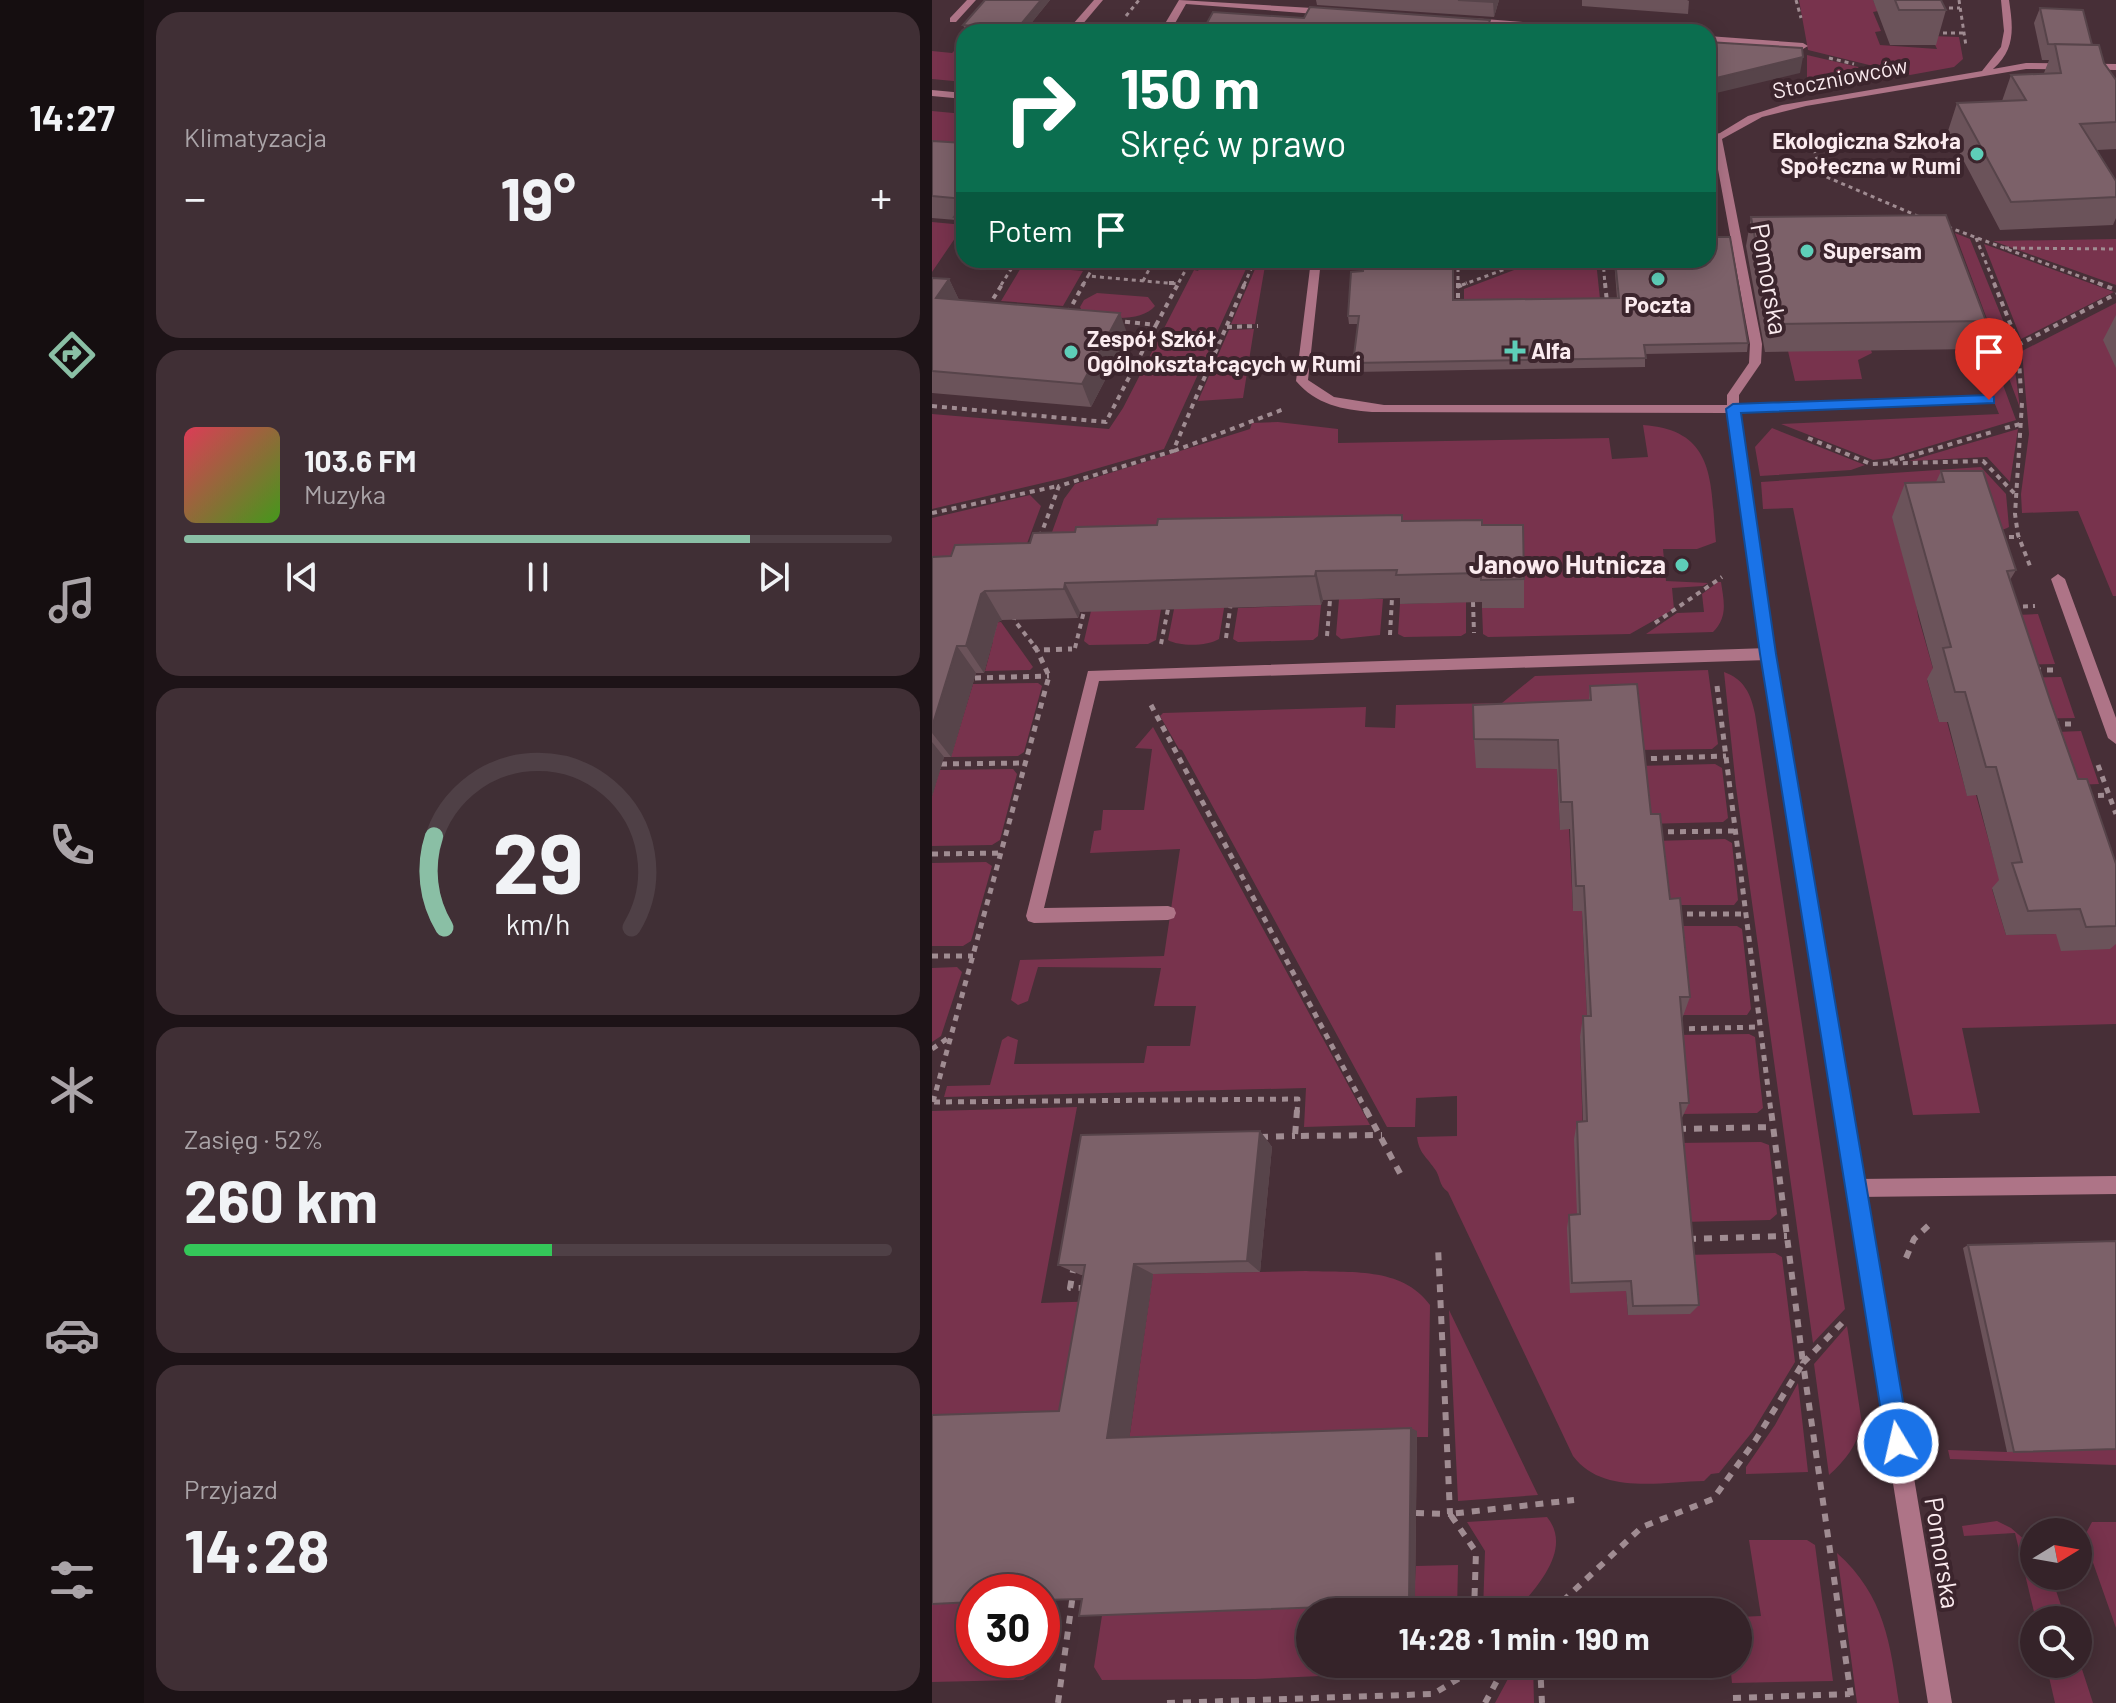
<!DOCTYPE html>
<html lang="pl">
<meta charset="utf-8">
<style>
:root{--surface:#352329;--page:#402f35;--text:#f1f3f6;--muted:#aaa4a8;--line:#4f4046;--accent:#8abfa5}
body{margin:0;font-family:Barlow,sans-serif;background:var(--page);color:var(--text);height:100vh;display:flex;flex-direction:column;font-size:30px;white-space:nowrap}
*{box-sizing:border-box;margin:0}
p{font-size:26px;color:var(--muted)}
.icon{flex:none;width:44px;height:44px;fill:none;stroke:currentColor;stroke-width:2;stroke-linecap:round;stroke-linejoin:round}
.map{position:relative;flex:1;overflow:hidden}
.drawer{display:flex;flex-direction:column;gap:12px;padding:12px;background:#1d1317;width:788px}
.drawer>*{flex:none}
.guide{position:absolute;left:24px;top:24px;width:760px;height:244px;border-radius:24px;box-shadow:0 4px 20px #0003,0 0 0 2px var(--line);background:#0b6e4f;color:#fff;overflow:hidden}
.needle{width:52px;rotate:79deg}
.tools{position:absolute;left:1088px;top:1518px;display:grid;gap:16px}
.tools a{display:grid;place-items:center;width:72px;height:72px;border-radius:50%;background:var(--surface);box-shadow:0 4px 20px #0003,0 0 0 2px var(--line);font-size:40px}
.speed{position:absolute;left:24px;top:1574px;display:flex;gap:16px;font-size:40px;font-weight:700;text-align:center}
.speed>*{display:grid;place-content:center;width:104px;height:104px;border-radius:50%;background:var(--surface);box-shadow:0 4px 20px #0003,0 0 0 2px var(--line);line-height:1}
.speed .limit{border:12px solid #d22;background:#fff;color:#111}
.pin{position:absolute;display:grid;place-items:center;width:68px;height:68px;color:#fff;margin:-82px -34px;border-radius:50% 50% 50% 0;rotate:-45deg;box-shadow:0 0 8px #0007}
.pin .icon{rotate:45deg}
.me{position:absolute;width:88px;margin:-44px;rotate:351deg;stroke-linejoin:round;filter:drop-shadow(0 0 6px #0008)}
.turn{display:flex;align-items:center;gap:28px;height:168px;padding:0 32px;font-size:36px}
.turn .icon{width:104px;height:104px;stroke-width:2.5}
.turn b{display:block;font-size:56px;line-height:68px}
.then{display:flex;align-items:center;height:76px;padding:0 32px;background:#0003;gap:16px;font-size:30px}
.big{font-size:60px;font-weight:700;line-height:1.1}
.drawer .card{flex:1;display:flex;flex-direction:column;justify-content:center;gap:12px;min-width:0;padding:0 28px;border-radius:24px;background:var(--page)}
.drawer .dial{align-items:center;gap:0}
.dial svg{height:208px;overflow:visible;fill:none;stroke:var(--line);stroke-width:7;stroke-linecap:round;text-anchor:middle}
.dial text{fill:var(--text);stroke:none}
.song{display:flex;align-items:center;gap:24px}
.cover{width:96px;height:96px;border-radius:12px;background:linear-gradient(135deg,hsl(350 70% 55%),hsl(100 70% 35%))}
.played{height:8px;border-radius:4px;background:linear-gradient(90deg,var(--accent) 80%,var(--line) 80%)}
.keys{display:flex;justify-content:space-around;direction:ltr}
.heat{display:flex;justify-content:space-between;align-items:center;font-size:44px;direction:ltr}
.charge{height:12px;border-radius:6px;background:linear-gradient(90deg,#34c759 52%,var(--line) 0)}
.trip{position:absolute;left:364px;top:1598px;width:456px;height:80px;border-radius:40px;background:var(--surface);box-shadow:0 4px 20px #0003,0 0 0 2px var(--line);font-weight:700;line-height:80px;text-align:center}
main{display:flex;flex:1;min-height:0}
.dock{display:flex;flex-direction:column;width:144px;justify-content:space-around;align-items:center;background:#150e10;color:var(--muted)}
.dock .icon{width:56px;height:56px}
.dock .selected{color:var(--accent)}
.dock b{font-size:36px;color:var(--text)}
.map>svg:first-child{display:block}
.green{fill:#78334d}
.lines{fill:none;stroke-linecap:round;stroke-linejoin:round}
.path-far3{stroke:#a08c92;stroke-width:3;stroke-dasharray:4 4;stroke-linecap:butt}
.path-far2{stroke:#a08c92;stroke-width:4;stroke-dasharray:5 5;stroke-linecap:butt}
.path-far1{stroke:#a08c92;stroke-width:5;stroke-dasharray:6 6;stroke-linecap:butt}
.path{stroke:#a08c92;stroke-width:6;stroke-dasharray:8 8;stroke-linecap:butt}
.lane{fill:#ae7487;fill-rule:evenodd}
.street{fill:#ae7487;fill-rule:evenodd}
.wall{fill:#6b535a}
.shaded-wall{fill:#57444a}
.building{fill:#7c6169;stroke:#57444a;stroke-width:2}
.route{fill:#1a73e8;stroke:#114b97;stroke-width:2}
.poi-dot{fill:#5eceb8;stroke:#3c252d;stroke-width:3}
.labels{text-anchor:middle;stroke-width:8;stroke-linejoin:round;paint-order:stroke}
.far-street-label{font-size:22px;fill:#fbebef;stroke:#3c252d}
.far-poi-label{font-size:22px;font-weight:bold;fill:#fbebef;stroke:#3c252d;text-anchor:start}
.street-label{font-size:26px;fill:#fbebef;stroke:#3c252d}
.poi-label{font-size:26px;font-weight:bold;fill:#fbebef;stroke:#3c252d;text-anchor:end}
</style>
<main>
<nav class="dock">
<b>14:27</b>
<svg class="icon selected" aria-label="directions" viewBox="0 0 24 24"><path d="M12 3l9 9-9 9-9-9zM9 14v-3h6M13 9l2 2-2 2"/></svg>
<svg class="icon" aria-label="music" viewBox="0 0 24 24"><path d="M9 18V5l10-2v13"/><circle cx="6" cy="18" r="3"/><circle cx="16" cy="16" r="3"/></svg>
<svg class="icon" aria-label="phone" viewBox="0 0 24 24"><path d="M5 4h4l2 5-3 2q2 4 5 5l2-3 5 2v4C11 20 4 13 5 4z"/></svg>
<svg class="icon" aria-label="climate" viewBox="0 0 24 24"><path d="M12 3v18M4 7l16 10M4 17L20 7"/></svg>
<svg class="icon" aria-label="car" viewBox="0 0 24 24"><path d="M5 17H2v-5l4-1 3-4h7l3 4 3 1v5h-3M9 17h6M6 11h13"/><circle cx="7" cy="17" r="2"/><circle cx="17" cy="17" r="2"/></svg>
<svg class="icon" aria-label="filters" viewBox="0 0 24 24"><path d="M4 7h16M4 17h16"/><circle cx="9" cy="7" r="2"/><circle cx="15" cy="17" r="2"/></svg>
</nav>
<section class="drawer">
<div class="card"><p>Klimatyzacja</p>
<div class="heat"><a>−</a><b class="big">19°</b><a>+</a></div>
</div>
<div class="card">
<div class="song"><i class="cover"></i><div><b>103.6 FM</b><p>Muzyka</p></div></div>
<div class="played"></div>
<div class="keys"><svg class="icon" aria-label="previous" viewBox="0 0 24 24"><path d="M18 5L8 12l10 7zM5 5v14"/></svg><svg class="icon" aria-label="pause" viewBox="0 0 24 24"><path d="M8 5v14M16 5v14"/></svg><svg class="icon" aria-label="next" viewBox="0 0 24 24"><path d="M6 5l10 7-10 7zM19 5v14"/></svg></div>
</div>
<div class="card dial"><svg viewBox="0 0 100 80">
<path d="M14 69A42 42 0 1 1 86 69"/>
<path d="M14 69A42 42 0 0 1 10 34" stroke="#8abfa5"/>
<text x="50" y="56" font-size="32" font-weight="700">29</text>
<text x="50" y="72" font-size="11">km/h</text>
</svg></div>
<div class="card"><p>Zasięg · 52%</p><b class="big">260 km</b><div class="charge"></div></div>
<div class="card"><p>Przyjazd</p><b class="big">14:28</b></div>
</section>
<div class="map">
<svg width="1184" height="1703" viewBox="0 0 1184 1703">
<rect width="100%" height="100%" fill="#472f37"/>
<!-- green -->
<path class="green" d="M867,0H941L946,11L941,12L949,31L943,32L948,45L1005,49L999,36L1027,37L1031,59L1022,67L978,75L876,50Z
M23,50L32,51V82L0,79V51L20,53Z
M875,55L969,77L875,93Z
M0,111L32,114V147L0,145Z
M0,222L32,225L0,272Z
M1023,233L1038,239L1079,340L1088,408Z
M1016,236L1084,420L958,458L941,460L849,424L1067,414L1058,392L1066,391L1056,361H1048L1043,349Z
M1184,239V285L1061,241H1062Z
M1052,244L1182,292L1089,339Z
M267,260H318L232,449L132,478L0,509V414L177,429L191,408L262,270L266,271L271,262Z
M327,260H334L323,324H299Z
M664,261L668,299L532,301V289L603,262Z
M90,266L151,271L131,306L69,301Z
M165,293L216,297L223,306C209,323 169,319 150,311L148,307L152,300Z
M1184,303V596H1181L1146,511L1090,513L1089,494L1097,434L1090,351Z
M322,329L311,398L266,401L297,330Z
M939,350L940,353L926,360L930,379L863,381L856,351Z
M346,422L406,429V443L677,438L680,459L716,457L711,425C786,430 778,485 784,542L765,549H731L734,581L776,583L771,586L740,588L742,609L698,634L556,637L551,634L550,608L592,607L590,554L111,557L132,499L143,484L318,429L320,423Z
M840,428L933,465L919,470L828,476L823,447Z
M1086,429L1078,482L1055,457L977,461Z
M1049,467L1074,494L1077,527C1053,540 988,522 961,517L968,545L976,546L986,616L1004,679L995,680L1007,722H1015L1035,795H1044L1070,888L1060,889L1074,935L1124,934L1184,907V1024L1030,1028L1048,1113L981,1115L861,508L831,509L829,482Z
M98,495L109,506L84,573L0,590V518Z
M786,582H789C792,602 796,617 781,632L714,634L745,613L772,612L770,594Z
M407,599H451L448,635L409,639L404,635Z
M293,602L287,639C276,646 248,647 236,640L243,604Z
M534,602V633L529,636L472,637L466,634L468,604Z
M389,605L386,636L381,640L306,642L301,639L306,608Z
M229,609L224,640L216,644L157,645L152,641L159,611Z
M1106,614L1123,664L1078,665L1062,616Z
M69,622L101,667L98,670L53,671L61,641L58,623Z
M776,670L786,744L780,749L704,750L625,769L628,829H637L641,910L650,911L656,1037L648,1038L651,1138L694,1291L696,1315L753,1255L843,1253L850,1257L863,1362L821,1431L787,1473L779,1474L772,1481C729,1482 670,1495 641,1456L516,1192C506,1185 509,1176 502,1168C494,1156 487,1153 485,1137L525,1136V1096L484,1098L483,1127H455L250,750L247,749L228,716L231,713L434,707L433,727L463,728L464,705L570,703L603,676Z
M792,672C812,679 819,694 823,714L913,1309L881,1343L804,787Z
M1129,677L1143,718L1089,719L1075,678Z
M106,683L110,686L92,752L86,756L19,757L41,684Z
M221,727L438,1125L372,1127L374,1088L12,1097L15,1086L58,1085L70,1040L76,1036L86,1040L82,1064L212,1063L215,1046H258L264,1006H222L229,968L106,967L96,1001L86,1005L79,1000L88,960L232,956L248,849L158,853L162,831L169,830L171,810H212L220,749L203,748Z
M1149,731L1167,784L1117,786L1100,733Z
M783,764L790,768L796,818L791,822L712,824L706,766Z
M81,769L85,774L68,840L60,845L0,846V796L8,770Z
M793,839L800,843L806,900L802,905H730L722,841Z
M54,862L60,866L39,941L31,946H0V863Z
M745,926H805L810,929L819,1009L815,1015H750Z
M25,967L30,972L9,1036L0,1042V968Z
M817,1034L823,1037L831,1108L825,1113L749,1114L742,1035Z
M145,1107L109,1303L170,1301L151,1417L0,1419V1111Z
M829,1142L837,1145L845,1214L838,1220L750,1222L742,1143Z
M374,1271C417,1273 470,1266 498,1305L496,1437H485L484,1431L197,1440L221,1274Z
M517,1310L606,1495L526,1501Z
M915,1326L930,1424C925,1445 913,1461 897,1475L882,1364Z
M866,1383L876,1472L814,1474V1467L843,1425Z
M1184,1449V1465L1018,1459L1016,1450L1075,1452Z
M615,1517C641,1549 605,1587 583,1612H551L553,1551L535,1522Z
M1065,1521L1079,1528L1102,1548V1576H1119L1134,1620H1104L1083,1533L1032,1536L1030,1526Z
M1160,1522H1184V1628L1152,1537Z
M817,1540H875L883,1545L901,1681L800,1683L798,1664H806V1617L829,1616Z
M905,1553C953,1596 958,1643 967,1703H925Z
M526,1565L525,1612H378V1664H496L479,1672L323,1679L170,1680L162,1667L171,1609L482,1597L484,1566Z
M42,1598V1660H106L104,1668L91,1680L0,1682V1599Z
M1146,1657L1161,1703H1123L1114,1664H1146Z
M584,1664H601L602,1703H563Z"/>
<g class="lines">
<!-- path-far3 -->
<path class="path-far3" d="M864,0L869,18
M1027,0L1034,46
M1009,8H1028
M194,16L207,0
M1003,33H1032
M897,58L922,64
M877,134L890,175L988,217
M1016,227L1171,285
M1044,238L1063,285
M1073,248L1184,249
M109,260L163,264L156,276L246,284L259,260
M526,260V285
M671,260L673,285
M211,281L222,260
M69,285L85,260
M151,285L156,276
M312,285L323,260
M530,285L598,260"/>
<!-- path-far2 -->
<path class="path-far2" d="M237,283H246
M526,283V304
M673,283L675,302
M1062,283L1086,343L1089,393
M1166,283L1184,290
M525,287L535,283
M56,307L71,283
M136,313L152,283
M224,325L246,284
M295,327L326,326
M1086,345L1184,294
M1090,403L1083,514L1086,535L1098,566
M0,406L174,422L224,325L187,321
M1073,428L1092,423
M876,438L939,464L1051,461L1083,494
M242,451L352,409
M958,462L1060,432
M0,513L126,486
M108,537L127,486L241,451L313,283
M1067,537H1088
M541,602L542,633
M1081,607L1103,606
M83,615L82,620L104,648
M723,623L790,577
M458,635L460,598
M395,636L398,600
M294,638L299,602
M229,644L237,604
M143,648L152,611"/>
<!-- path-far1 -->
<path class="path-far1" d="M102,646L105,650L140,649
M1103,670H1125
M43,678L117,676
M785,686L839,1112
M219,705L435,1112
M1121,724H1143
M707,759L794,756
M9,764L93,763
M1166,765L1184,814
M1154,796L1177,795
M724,832L803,831
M0,854L69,853
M743,914H814
M0,956H41
M745,1029L828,1027
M0,1049L19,1036
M1,1102L117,676L105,650
M2,1102L366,1099L365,1112"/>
<!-- path -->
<path class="path" d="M365,1110L363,1136L450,1135
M434,1110L470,1177
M746,1129L841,1127
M328,1137L363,1136
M756,1239L855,1236
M974,1258L982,1239L997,1225
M142,1265L138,1288H153
M910,1323L871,1363L920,1703
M484,1513L518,1514L506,1246
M542,1612L544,1552L518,1514L642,1500
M619,1612L710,1527L781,1499L823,1441L871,1363L839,1110
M608,1664L610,1703
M801,1698L918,1694
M126,1703L141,1594
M235,1703L501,1694L551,1664
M553,1703L574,1664"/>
<!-- lane -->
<path class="lane" d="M35,0H44L24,22H18V18Z
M162,0H171L144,32H134Z
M1057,396L1061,397V403L801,413L795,409L801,405Z
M1126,574L1133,579L1184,718V744L1176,738L1119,579Z
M836,648L843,654L836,660L167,681L112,908L236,906L242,908L244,913L242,918L236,920L102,923L96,921L94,916L156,671Z
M1184,1176V1194L925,1197L918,1195L916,1188L918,1181L925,1179Z"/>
<!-- street -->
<path class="street" d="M247,0L397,9L401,12L397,15L254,4L238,32H228Z
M1069,0H1077C1081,27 1084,49 1061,69L1094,63L1184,64V70L1094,69L874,106L830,117L790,139L830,344L829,363L807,395V409L843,654L1020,1703H996L829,654L795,413L440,412C411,410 383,404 364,381L379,260H389L376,380L402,397L452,405H795V395L817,363L818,344L781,142H776V136L788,133L816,116L850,105L1050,71L1069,47L1072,31Z
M540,18L684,29L689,32L606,29L607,32H597V28L537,23V19Z
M776,36L871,43L876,46L871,49L776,42Z
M0,90L32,93V99L0,96Z"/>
</g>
<!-- wall -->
<path class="wall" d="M53,0H118L92,32H34L31,25Z
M384,0H567L562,17L385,5Z
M650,0H755L757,1L756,14L650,6Z
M941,0H1009L1014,10L1004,45H958Z
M1108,8L1160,45L1184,80V149L1165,150L1184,181V218L1181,225L1068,230L1016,131L1025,103L1070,101L1079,75L1112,73L1117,60H1110L1102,23Z
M0,141L32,143V239L24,220L0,218Z
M819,217L1054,321L1043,349L833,352L814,246Z
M682,260H776L816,343L815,352L713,354V367L423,372L421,363L426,324H417L416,316L431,271L522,300L685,298Z
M0,278L17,279L27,300L196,336L159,407L0,393Z
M1184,315V368L1171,340Z
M1009,471L1084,570L1078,580L1119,703L1146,779L1184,864V944L1178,949L1129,951L1124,934L1074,935L1060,888L1067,880L1045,795L1035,796L1016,722H1007L995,679L1001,668L960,517L973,483L1004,482Z
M471,521L550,525L592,579V608H550V602L468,604V598L391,600L389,605L148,612L146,618L70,620L66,622L52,673H44L19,757H12L0,796V557L19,556L98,543Z
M658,686L719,814L758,997L750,1019L757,1103L749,1120L767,1305L758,1314L696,1315L694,1291L638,1293L635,1228L637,1215L645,1214L642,1139L645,1122H651L648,1037L651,1016H655L650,911H641L638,829L628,830L625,769L544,768L542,739L657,700Z
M328,1131L340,1147L328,1272L221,1274L197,1438L485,1431L483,1597L477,1604L150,1599L127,1411L152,1275H149L126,1265Z
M1036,1245L1184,1449L1075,1452L1031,1248Z"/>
<!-- shaded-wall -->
<path class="shaded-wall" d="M109,0H118L92,32H85L84,30Z
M562,0H567L562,17L561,2Z
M871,57L868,73L776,95V80Z
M17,279L28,302L4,298Z
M188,313L196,336L159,407L150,384Z
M384,571L391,600L389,605L383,576Z
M133,583L148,612L146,618L132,589Z
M53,591L70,620L66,622L52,673L34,646L49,594Z
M25,646L44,673L19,757L0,733V727Z
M0,742L12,757L0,796Z
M328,1131L340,1147L328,1272L315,1261Z
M202,1264L221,1274L197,1440L175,1438Z
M479,1428L485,1431L483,1597L477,1604Z"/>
<!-- building -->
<path class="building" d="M53,0H109L84,30L31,25Z
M526,0H562L561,2Z
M963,0H1009L1014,10H967Z
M378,7L558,20L554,32H270L281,12L372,18Z
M1108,8L1151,10L1160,45L1116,44Z
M776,42L870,48L871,57L776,80Z
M1123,44L1167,45L1172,63L1184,80V122L1148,124L1184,181V197L1079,202L1025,103L1094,100L1079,75L1129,73Z
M0,141L32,143V199L0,196Z
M32,203V218L22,217Z
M1014,215L1054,321L839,324L819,217Z
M776,237H798L816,343L712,345L714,358L421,363L427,316H416L419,272L431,271L432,260H521V300L687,298L683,260H776Z
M0,278L17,279L4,298L188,313L150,384L0,371Z
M1009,471H1051L1084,570L1075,571L1119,703L1146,779H1155L1184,864V926L1154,927L1148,909L1096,911L1080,863L1090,862L1064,767H1054L1033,692H1023L1011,648L1019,647L973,483L1012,482Z
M470,515V521L550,520V525H591L592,579L549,580V573L464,575L465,570L384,571L383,576L133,583L132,589L53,591L49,594L34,646H25L0,727V557L19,556L23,545L98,543L101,533L143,532L144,527L225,525L226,519Z
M705,684L719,814H728L738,899L748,898L758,997H748L757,1103H748L767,1305L701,1306L699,1281L640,1283L637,1215L648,1214L645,1122L655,1121L651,1016H659L652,886H644L640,802H629L626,740L542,739L541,705L659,700L658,686Z
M328,1131L315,1261L202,1264L175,1438L479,1428L477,1604L147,1616L150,1599L110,1600V1592H42V1602L0,1604V1415L127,1411L153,1265H126L149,1135Z
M1184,1241V1449L1082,1452L1036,1245Z"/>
<!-- route -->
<path class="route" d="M1057,395L1062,397V403L809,413L844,654L978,1443L974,1451L966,1455L957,1451L954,1443L828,654L794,409L801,404Z"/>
<!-- markers -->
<g class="poi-dot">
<circle cx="1045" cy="154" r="8"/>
<circle cx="875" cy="251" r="8"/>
<circle cx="726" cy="279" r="8"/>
<path d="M579 339h8v8h8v8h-8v8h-8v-8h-8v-8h8z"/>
<circle cx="139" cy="352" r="8"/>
<circle cx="750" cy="565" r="8"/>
</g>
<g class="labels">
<!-- far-street labels -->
<g class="far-street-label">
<text transform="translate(908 78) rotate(-11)" y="8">Stoczniowców</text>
</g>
<!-- far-poi labels -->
<g class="far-poi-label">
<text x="1029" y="149" text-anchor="end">Ekologiczna Szkoła<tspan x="1029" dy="25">Społeczna w Rumi</tspan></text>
<text x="891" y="259">Supersam</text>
<text x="726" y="313" text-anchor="middle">Poczta</text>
<text x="155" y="347">Zespół Szkół<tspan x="155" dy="25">Ogólnokształcących w Rumi</tspan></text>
<text x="599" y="359">Alfa</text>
</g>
<!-- street labels -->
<g class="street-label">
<text transform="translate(837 279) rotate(80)" y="9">Pomorska</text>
<text transform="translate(1010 1553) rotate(81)" y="9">Pomorska</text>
</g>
<!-- poi labels -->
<g class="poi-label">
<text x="734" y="574">Janowo Hutnicza</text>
</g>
</g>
</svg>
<div class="tools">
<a><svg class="needle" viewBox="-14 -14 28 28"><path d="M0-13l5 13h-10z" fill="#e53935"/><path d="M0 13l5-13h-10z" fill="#aaa4a8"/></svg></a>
<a><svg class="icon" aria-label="search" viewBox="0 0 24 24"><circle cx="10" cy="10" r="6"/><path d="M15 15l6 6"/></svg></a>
</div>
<div class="speed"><div class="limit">30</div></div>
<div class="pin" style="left:1057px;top:400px;background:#d93025"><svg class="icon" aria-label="arrive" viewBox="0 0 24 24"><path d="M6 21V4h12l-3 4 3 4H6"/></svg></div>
<svg class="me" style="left:966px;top:1443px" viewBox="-20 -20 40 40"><circle r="17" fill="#1a73e8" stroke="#fff" stroke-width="3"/><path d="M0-11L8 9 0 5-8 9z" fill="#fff"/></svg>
<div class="trip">14:28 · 1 min · 190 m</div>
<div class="guide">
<div class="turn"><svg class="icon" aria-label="right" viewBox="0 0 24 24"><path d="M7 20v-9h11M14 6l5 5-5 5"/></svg><div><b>150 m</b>Skręć w prawo</div></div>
<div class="then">Potem<svg class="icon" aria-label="arrive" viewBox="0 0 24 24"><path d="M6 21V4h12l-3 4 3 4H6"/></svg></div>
</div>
</div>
</main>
